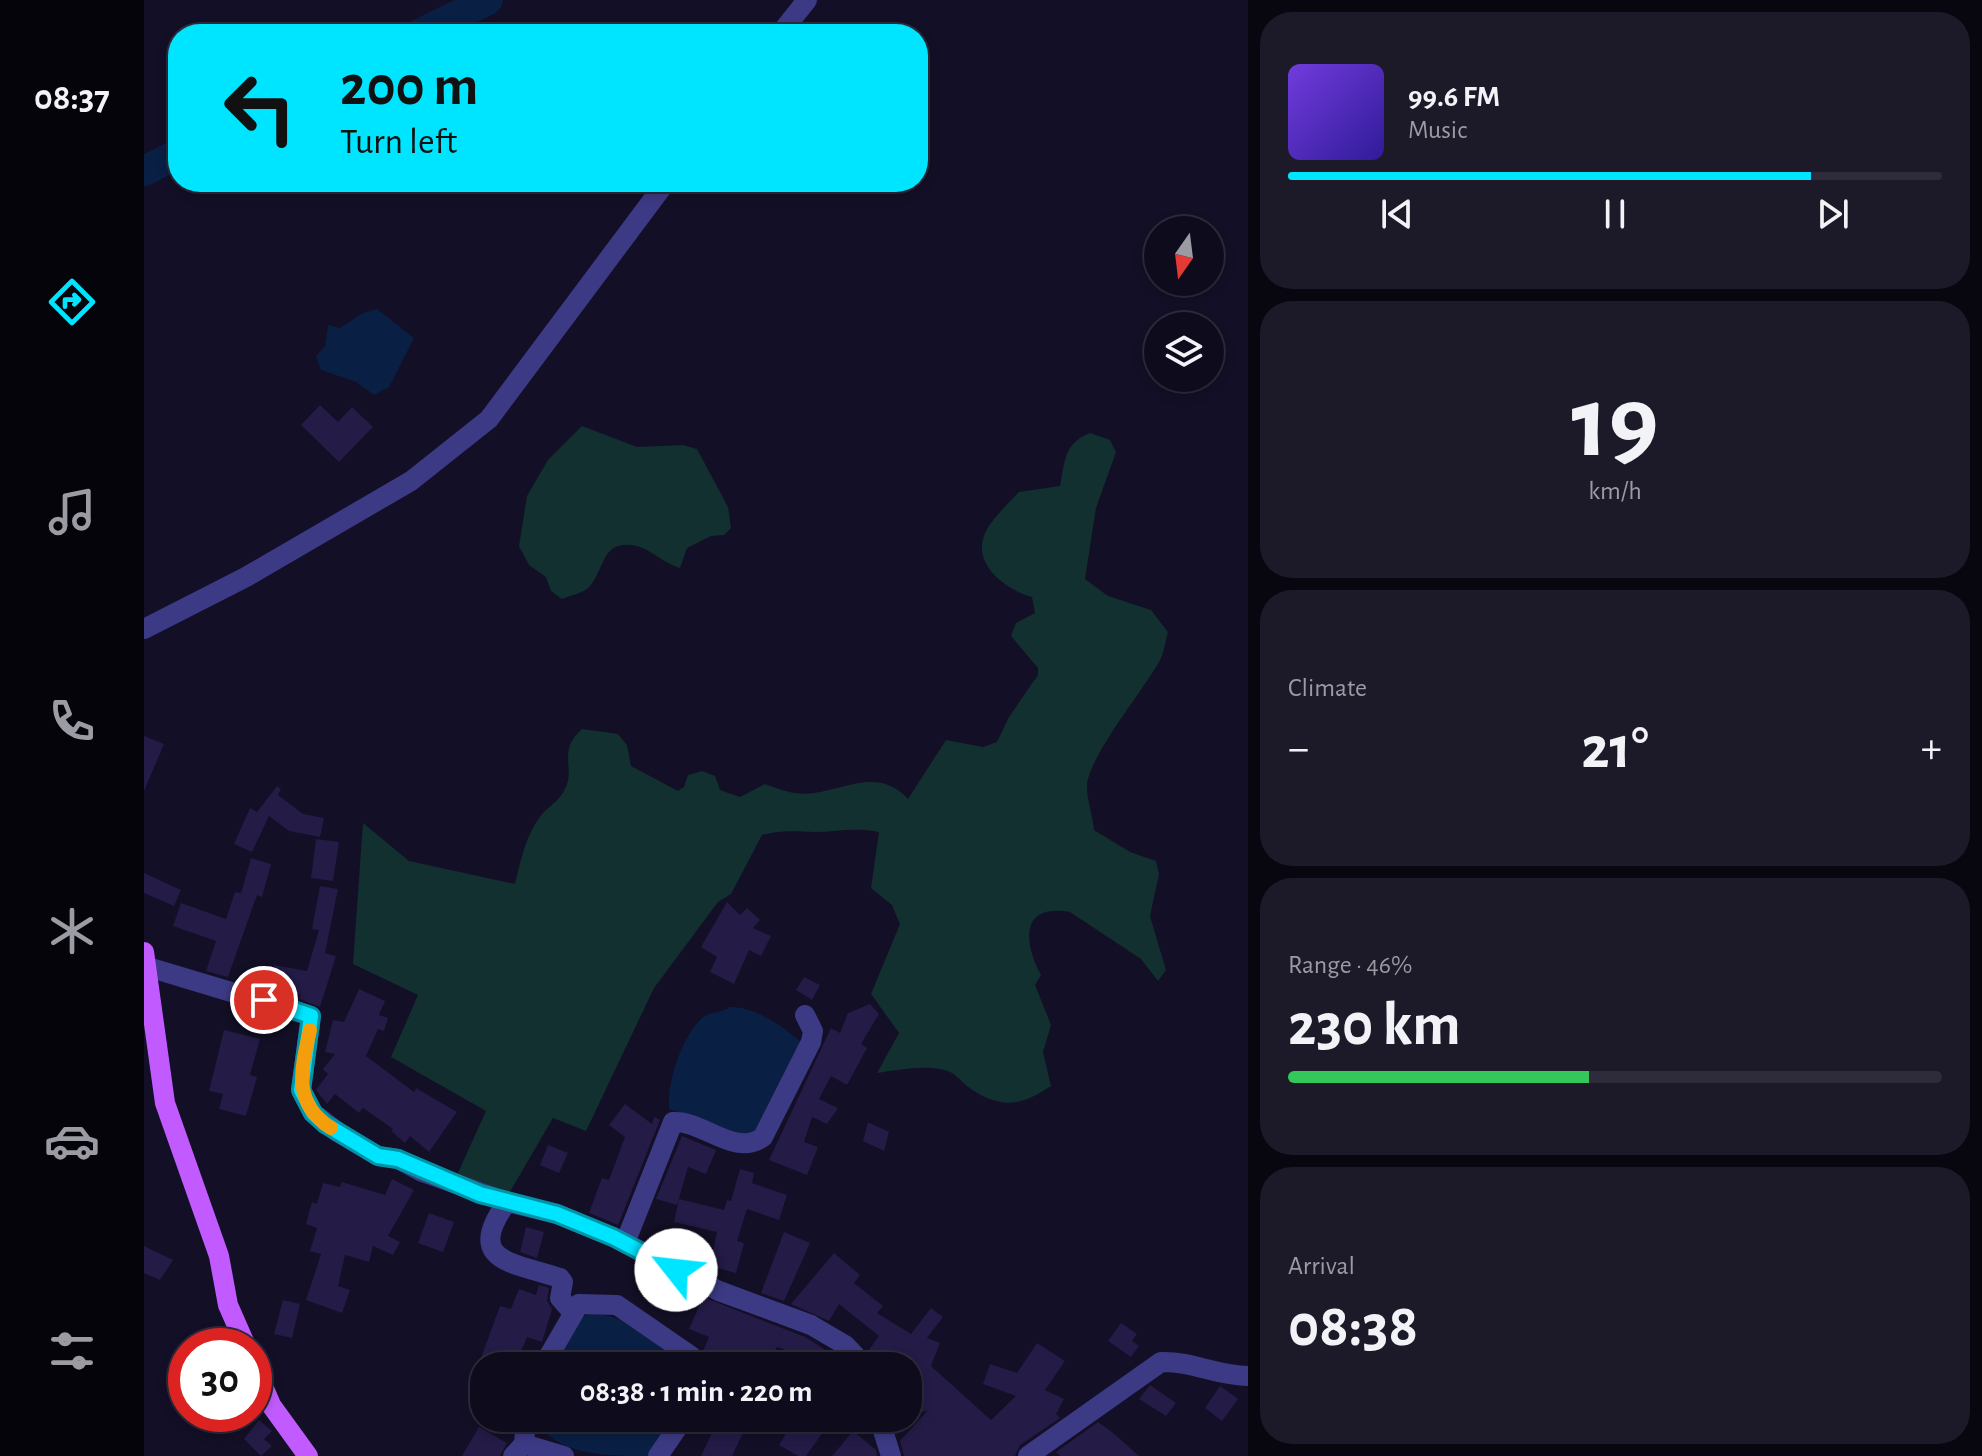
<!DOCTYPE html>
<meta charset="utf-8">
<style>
:root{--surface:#0e0b1c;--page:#1c1929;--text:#f1f3f6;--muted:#9b9ba3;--line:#2e2b3b;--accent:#00e5ff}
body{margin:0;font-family:"Alegreya Sans",sans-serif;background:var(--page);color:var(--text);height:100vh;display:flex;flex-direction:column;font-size:30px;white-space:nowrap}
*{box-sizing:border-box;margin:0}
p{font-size:26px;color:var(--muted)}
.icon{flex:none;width:44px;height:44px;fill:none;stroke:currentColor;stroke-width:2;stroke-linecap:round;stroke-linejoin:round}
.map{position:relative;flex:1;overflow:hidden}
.drawer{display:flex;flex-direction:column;gap:12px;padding:12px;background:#08060f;width:734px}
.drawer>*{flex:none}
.guide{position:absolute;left:24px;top:24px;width:760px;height:168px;border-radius:32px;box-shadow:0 4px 12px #0003,0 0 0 2px var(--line);background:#00e5ff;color:#111;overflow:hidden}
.needle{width:52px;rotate:194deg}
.fabs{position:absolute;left:1000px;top:216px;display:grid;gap:16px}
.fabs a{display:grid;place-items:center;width:80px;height:80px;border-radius:50%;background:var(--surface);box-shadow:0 4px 12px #0003,0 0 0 2px var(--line);font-size:40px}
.speed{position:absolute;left:24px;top:1328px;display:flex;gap:16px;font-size:40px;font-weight:700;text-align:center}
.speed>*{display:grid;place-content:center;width:104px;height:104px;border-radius:50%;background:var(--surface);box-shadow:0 4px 12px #0003,0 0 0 2px var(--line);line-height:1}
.speed .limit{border:12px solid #d22;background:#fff;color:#111}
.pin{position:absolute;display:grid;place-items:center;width:68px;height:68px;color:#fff;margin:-34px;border:4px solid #fff;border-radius:50%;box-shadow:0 2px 8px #0007}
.me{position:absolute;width:88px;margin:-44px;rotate:299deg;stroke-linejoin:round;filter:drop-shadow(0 0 6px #0008)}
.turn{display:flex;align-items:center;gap:28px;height:168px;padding:0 40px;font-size:36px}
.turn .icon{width:104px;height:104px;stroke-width:2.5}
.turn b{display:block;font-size:56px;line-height:68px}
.big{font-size:60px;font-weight:700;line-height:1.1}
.drawer .widget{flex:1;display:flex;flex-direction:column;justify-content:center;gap:12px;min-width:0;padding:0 28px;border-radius:32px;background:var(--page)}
.drawer .dial{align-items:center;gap:0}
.dial b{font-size:104px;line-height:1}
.song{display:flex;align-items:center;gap:24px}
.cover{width:96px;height:96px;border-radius:12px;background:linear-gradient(135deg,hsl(260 70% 55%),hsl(250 70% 35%))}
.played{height:8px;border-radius:4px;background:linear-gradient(90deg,var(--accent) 80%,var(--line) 80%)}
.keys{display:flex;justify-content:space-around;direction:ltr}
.heat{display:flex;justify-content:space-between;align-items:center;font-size:44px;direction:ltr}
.charge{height:12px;border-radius:6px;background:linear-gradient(90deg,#34c759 46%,var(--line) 0)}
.trip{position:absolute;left:326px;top:1352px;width:452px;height:80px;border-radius:32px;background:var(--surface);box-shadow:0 4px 12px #0003,0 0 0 2px var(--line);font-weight:700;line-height:80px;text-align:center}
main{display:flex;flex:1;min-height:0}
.tab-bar{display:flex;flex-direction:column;width:144px;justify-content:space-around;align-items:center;background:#06040b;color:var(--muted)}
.tab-bar .icon{width:56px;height:56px}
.tab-bar .active{color:var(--accent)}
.tab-bar b{font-size:36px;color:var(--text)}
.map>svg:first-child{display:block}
.green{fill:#12302f}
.water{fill:#0a1f44}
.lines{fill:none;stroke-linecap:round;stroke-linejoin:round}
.river{stroke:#0a1f44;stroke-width:30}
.building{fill:#241b47}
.minor{stroke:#3d3a85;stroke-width:20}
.tertiary{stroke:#3d3a85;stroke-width:20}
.primary{stroke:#c25bff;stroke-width:20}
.route-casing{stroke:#0095a6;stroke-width:20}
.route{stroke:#00e5ff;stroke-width:14}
.slow{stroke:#f59e0b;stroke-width:14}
</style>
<main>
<nav class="tab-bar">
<b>08:37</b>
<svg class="icon active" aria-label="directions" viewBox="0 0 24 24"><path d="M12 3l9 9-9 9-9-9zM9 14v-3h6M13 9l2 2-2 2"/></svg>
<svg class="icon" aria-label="music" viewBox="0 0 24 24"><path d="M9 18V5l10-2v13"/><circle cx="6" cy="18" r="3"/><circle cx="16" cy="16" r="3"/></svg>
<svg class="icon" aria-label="phone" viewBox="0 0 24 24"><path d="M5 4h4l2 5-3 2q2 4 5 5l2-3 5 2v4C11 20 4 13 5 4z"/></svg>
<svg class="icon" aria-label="climate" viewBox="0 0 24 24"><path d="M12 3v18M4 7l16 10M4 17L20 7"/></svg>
<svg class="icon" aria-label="car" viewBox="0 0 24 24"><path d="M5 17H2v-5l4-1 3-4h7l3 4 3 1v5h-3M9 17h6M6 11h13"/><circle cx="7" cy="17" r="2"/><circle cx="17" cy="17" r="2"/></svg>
<svg class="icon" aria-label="filters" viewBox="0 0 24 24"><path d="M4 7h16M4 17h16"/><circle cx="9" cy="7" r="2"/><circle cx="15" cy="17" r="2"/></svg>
</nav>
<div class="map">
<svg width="1104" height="1456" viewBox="0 0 1104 1456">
<rect width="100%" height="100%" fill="#130f26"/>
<!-- green -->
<path class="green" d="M438,426L493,447L539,445L553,449L584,507L587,528L580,535L567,536L543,548L536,568C518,563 505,546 486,545C458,542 460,570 446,586C440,593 427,595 418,599L407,591L402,577L385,565L375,546L383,496L404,460Z
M946,433L966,440L972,452L952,508L941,579L964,596L1007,610L1024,632C1021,642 1020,654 1015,662C1000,689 942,760 943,787C943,801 949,816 950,830L986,852L1012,861L1015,874L1006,916L1022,970L1014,981L997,959L926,912C875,903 880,944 897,975L891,985L907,1025L899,1052L907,1086C879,1105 858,1110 827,1089C821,1085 814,1077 808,1073C787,1063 755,1070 733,1073L755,1033L727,994L756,924L748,905L727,888L735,832C712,827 693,832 670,832C650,831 637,830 618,835L587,894L574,902L510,988L442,1131L409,1118L363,1197L313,1175L342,1111L247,1057L274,995L209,964L219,823L265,861L371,884C377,860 382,834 398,814C405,807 415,800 420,791C433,768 412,752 438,729L474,734L483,745L487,766L534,791L540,787L544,775L558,771L571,776L576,790L596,797L621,784C637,790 652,796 670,793C704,788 736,768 764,799L802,740L839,747L853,742L865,717L894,675V668L867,636L872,623L891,613L888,597C863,590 829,566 840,536C845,521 864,504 875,492L916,486C921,461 920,443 946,433Z"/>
<!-- water -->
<path class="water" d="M233,309L270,338L245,387L230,395L212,382L177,370L172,356L181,346L184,325L196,328L219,313Z
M586,1007C611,1006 640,1027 658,1043L611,1140L525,1109C523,1082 537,1039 557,1019C563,1012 578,1013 586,1007Z
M445,1313C485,1316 514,1338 543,1366H408L435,1320Z
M389,1418H530L503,1456C460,1456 413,1456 389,1418Z"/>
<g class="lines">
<!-- river -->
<path class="river" d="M275,34L344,0
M0,171L34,154"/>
</g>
<!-- building -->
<path class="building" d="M176,405L194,422L208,407L229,427L195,462L157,425Z
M0,736L20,744L0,791Z
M133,786L137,789L134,795L159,814L180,818L176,837L145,831L125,816L108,852L90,844L106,808L113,812Z
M172,839L195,842L189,881L167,878Z
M107,858L127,864L118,897L113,895L84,977L62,971L72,941L29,926L37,903L82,919L91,892L97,893Z
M0,873L37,890L30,906L0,893Z
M176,886L194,889L181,953L192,956L176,1007L155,999L156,994L126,989L130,965L163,971L175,930L168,929Z
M583,902L596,915L603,908L616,920L609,928L627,936L617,956L605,950L590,984L566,972L573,957L557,947Z
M660,977L676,985L668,1000L652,990Z
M215,989L241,1001L235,1015L244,1018L240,1031L234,1029L222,1056L270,1092L272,1088L313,1112L285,1152L266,1136L261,1143L247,1131L249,1129L219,1108L215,1113L191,1094L183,1104L172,1090L184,1074L179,1069L191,1054L181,1052L189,1020L200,1022Z
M726,1004L735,1014L717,1044L723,1048L703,1085L687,1076L675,1099L694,1108L683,1124L668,1117L660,1142L674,1147L663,1175L625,1160L687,1028L696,1033L704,1013Z
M80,1030L116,1039L106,1075L113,1077L102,1116L75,1109L79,1094L65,1091Z
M481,1104L508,1124L510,1117L516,1120L474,1225L445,1213L458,1178L465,1180L481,1137L465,1125Z
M724,1122L745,1132L740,1151L719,1141Z
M538,1136L572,1150L562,1174L544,1167L533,1205L512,1199Z
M404,1145L424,1153L415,1173L396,1165Z
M596,1169L610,1173L608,1183L643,1195L635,1220L603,1209L593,1241L600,1243L592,1273L566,1266L573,1232L530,1222L535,1199L580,1210L583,1200L587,1201Z
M248,1179L270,1190L244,1236L256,1242L249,1255L229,1246L225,1262L201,1255L194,1286L206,1290L198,1313L162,1300L177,1254L166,1251L173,1228L162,1224L168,1202L173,1204L179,1183L196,1187L198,1182L241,1195Z
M285,1213L310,1222L299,1252L274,1243Z
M382,1227L400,1232L393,1258L376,1252Z
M640,1232L666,1243L640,1301L617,1293Z
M0,1246L29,1260L16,1280L0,1273Z
M690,1253L716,1275L710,1283L739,1306L733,1313L767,1334L787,1308L799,1317L783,1338L796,1343L787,1366L847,1420L872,1396L839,1384L846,1364L873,1373L893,1343L921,1361L901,1390L920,1399L912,1414L916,1418L876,1445L871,1456H760L756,1441L784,1410L764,1417V1408L773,1394L764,1387V1366L734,1365L724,1351L735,1336L695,1304L685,1321L647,1304Z
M395,1285L405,1288L403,1301L408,1309L398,1342L383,1337L371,1366H334L356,1306L367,1309L375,1289L392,1295Z
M559,1297L661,1337L696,1359L691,1366H670L672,1362L633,1347L623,1366H588L575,1359L572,1365L566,1363L559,1351L565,1337L545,1329Z
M139,1300L156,1304L148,1338L130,1334Z
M977,1323L993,1334L988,1341L995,1346L987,1357L964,1341Z
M1006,1385L1032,1403L1022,1416L995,1399Z
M1076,1386L1094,1399L1078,1421L1061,1408Z
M575,1418H606L588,1456H557Z
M673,1418H689L662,1456H654L635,1445L650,1420L665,1429Z
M115,1420L128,1431L120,1439L128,1446L117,1456L100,1439Z
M954,1422L968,1432L995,1456H916L912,1452Z
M335,1427L363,1443L356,1456H318Z
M709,1431L732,1450L733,1456H688Z"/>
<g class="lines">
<!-- minor -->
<path class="minor" d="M636,34L663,0
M0,629L102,577L267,481L345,419L522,182
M4,967L167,1016L157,1090L169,1113L195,1133L234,1156L254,1159L276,1171L363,1202L413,1214L469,1237L575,1291L667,1325L701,1345L721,1366
M363,1202C320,1262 368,1262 416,1278L419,1282L416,1298L429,1313
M481,1243L529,1122C559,1120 591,1158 619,1137L667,1042L669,1031L661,1015
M399,1366L435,1304L473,1305L547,1356L554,1366
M735,1418L747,1456
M380,1444L382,1418
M369,1456L380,1444L420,1456
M514,1456L540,1418"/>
<!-- tertiary -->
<path class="tertiary" d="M884,1456L1017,1362C1048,1361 1073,1376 1104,1376"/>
<!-- primary -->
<path class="primary" d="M0,952L21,1103L75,1256L84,1305L102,1346
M110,1365L127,1405L164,1456"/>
</g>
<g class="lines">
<defs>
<path id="route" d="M120,1000L167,1016L157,1090L169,1113L181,1124L234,1156L254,1159L336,1194L413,1214L469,1237L532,1270"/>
</defs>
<!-- route casing -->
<use href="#route" class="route-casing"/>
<!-- route -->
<use href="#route" class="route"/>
<!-- slow -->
<path class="slow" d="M166,1030C157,1069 148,1103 187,1128"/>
</g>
</svg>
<div class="fabs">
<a><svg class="needle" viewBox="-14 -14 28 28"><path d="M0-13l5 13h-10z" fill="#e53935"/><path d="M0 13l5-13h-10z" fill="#9b9ba3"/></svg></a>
<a><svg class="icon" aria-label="layers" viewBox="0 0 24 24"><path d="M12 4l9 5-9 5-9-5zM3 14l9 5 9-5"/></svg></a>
</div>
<div class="speed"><div class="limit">30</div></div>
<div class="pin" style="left:120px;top:1000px;background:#d93025"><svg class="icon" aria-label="arrive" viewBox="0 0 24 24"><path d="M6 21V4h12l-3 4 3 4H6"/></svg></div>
<svg class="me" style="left:532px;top:1270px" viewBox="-20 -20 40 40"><circle r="19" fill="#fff"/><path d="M0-13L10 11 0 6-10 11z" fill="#00e5ff"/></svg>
<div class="trip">08:38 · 1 min · 220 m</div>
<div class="guide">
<div class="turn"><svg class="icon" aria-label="left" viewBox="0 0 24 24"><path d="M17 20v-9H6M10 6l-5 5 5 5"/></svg><div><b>200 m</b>Turn left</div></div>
</div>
</div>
<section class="drawer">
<div class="widget">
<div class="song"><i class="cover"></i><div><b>99.6 FM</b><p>Music</p></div></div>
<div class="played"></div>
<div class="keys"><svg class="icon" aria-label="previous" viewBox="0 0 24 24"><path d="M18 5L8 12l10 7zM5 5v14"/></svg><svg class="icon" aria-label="pause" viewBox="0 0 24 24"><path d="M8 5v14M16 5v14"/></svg><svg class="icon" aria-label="next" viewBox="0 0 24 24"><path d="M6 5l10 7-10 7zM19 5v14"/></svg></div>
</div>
<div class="widget dial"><b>19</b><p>km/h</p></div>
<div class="widget"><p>Climate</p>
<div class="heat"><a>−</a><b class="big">21°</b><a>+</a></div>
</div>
<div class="widget"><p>Range · 46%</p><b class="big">230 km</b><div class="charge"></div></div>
<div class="widget"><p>Arrival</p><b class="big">08:38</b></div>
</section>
</main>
